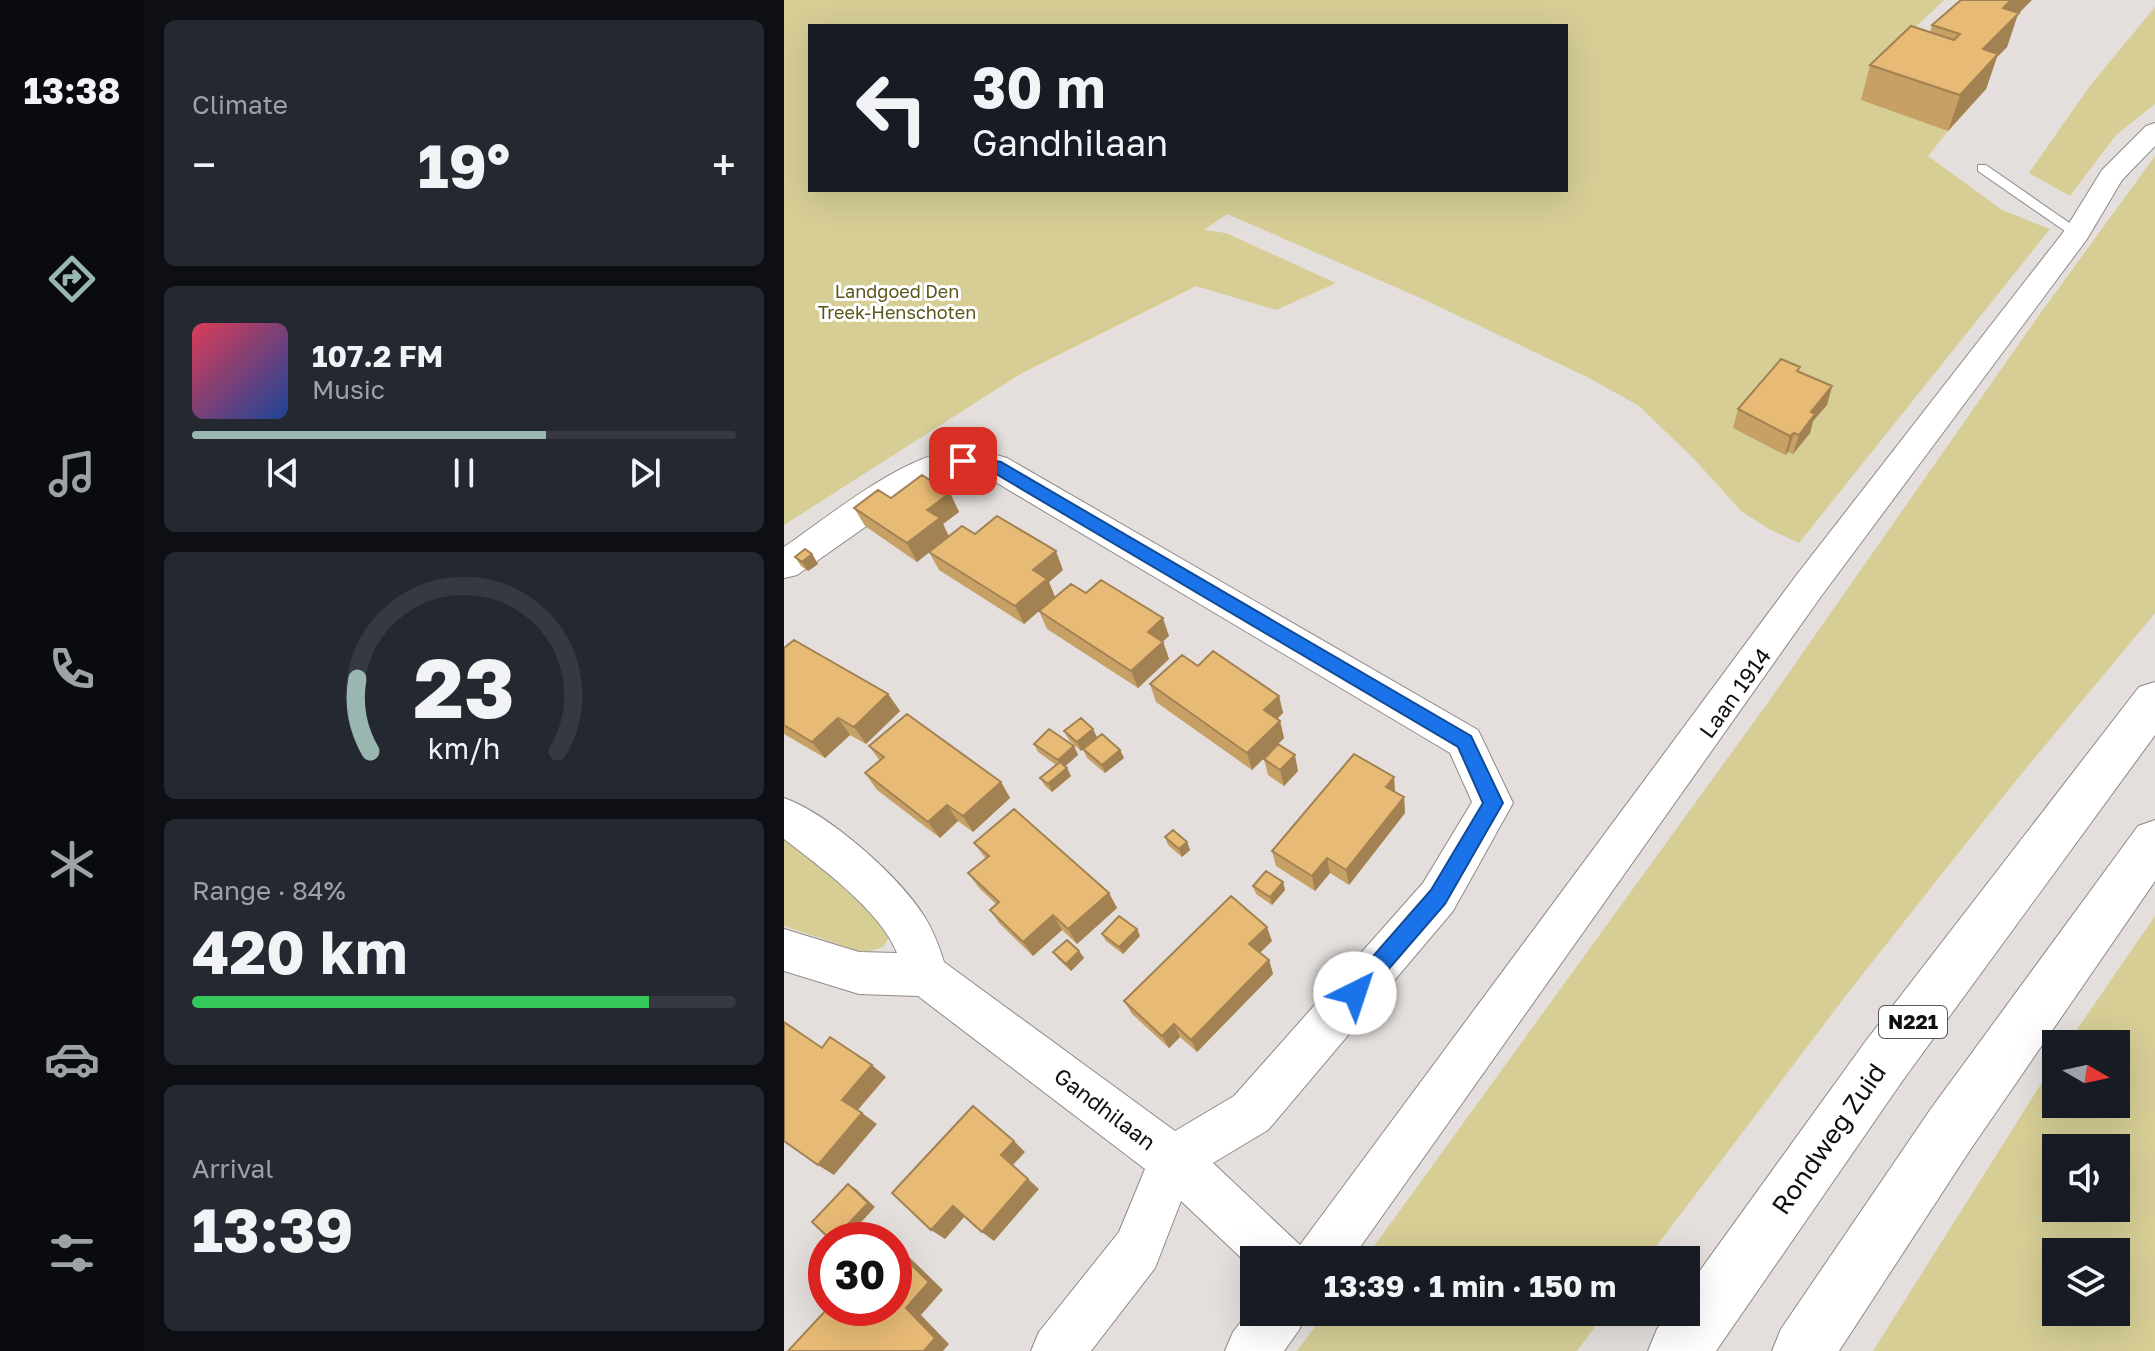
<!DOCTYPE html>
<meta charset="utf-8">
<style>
:root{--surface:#171b24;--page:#242831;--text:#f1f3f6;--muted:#9ea1a6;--line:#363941;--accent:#99b7b0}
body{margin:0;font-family:"Golos Text",sans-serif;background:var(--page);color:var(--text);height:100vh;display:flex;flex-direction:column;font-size:30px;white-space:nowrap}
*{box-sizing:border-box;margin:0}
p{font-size:26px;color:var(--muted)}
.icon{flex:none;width:44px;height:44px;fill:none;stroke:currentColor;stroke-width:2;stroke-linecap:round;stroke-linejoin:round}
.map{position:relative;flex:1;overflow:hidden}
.details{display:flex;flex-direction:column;gap:20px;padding:20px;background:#0d0f14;width:640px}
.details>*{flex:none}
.guide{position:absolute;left:24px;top:24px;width:760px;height:168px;border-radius:0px;box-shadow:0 8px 32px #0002;background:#171b24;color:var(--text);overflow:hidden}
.needle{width:52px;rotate:99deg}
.fabs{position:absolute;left:1258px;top:1030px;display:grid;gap:16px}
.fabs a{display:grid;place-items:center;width:88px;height:88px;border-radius:0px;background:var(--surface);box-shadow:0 8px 32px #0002;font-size:40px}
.speed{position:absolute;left:24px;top:1222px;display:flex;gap:16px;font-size:40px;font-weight:700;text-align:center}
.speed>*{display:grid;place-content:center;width:104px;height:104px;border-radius:50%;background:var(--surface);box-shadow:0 8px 32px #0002;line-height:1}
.speed .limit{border:12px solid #d22;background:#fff;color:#111}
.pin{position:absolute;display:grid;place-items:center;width:68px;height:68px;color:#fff;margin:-34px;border-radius:16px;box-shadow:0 4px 12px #0006}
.me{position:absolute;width:88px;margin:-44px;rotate:41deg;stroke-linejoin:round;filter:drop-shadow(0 0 6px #0008)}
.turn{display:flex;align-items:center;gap:28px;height:168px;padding:0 32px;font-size:36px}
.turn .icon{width:104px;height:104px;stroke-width:2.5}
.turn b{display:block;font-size:56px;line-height:68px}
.big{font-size:60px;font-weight:700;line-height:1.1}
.details .tile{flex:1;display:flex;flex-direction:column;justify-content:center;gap:12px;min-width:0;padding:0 28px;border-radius:12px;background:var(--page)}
.details .dial{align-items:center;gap:0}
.dial svg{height:208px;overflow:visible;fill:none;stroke:var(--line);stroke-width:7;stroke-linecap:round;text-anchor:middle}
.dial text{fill:var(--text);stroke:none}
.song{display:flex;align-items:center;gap:24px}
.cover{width:96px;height:96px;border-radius:12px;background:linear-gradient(135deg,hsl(350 70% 55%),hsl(220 70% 35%))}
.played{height:8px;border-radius:4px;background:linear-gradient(90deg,var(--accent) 65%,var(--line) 65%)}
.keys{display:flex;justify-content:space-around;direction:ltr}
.heat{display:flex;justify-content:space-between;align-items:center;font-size:44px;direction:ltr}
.charge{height:12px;border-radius:6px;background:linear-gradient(90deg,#34c759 84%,var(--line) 0)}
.trip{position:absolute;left:456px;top:1246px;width:460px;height:80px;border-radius:0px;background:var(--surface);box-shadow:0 8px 32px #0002;font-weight:700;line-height:80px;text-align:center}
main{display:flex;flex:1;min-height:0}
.dock{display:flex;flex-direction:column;width:144px;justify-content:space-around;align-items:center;background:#090b0e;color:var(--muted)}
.dock .icon{width:56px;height:56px}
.dock .on{color:var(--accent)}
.dock b{font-size:36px;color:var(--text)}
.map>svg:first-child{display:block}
.green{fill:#d6ce95;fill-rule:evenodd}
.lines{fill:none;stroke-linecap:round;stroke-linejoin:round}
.lane-casing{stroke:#8e8986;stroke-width:2}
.street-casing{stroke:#8e8986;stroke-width:2}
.primary-casing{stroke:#8e8986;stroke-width:2}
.lane{fill:#fff;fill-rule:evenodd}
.street{fill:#fff;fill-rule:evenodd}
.primary{fill:#fff;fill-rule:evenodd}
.wall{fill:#c7a065}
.shaded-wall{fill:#a28252}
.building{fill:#e7ba75;stroke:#a28252;stroke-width:2}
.route{fill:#1a73e8;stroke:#114b97;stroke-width:2}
.labels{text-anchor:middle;stroke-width:6;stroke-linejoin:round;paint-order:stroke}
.far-park-label{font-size:18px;fill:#5d5419;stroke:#fff}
.shield{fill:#fff;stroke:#585857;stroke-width:2}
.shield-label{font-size:20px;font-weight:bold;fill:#11100f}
.street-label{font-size:22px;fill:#11100f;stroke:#fff}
.near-street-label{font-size:26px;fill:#11100f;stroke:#fff}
</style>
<main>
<nav class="dock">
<b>13:38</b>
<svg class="icon on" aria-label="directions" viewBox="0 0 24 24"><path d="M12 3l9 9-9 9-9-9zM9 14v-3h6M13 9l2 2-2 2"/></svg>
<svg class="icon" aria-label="music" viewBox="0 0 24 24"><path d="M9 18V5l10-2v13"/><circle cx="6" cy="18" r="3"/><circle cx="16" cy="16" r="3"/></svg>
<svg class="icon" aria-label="phone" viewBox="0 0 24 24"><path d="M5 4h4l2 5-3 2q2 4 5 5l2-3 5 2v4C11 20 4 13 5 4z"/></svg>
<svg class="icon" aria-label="climate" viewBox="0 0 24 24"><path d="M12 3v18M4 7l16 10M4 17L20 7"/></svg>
<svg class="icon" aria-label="car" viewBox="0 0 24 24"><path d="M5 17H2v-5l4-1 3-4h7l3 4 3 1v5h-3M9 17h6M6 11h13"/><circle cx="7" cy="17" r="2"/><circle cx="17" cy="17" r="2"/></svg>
<svg class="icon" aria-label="filters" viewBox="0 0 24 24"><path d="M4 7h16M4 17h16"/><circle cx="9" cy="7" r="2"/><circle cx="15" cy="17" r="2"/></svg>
</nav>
<section class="details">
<div class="tile"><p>Climate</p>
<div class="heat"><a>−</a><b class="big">19°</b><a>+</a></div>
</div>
<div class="tile">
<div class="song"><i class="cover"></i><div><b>107.2 FM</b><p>Music</p></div></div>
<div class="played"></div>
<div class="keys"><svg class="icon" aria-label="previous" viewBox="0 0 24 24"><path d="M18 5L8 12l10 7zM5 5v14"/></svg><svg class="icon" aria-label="pause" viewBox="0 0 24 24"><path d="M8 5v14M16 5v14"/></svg><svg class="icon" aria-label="next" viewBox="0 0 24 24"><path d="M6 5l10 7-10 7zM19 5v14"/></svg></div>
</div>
<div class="tile dial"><svg viewBox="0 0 100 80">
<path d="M14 69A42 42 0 1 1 86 69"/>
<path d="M14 69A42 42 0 0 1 9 41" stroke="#99b7b0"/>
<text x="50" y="56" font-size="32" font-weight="700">23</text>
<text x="50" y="72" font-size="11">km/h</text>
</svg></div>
<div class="tile"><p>Range · 84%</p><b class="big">420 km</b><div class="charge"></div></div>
<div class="tile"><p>Arrival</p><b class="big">13:39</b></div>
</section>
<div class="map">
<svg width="1371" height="1351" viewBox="0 0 1371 1351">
<rect width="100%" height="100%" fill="#e4dfdc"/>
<!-- green -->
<path class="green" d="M0,0H1160L1130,29L1164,131L1144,156L1218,210L1266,229L1015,543L985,529L957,511L910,459L855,406L805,378L641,300L443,214L420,230L442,233L552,283L492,310L412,286L238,373L0,525ZM26,26H782V190H26Z
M1371,7V104L1332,135L1286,196L1245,173L1305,87Z
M1371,156V613L1225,789L1063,994L862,1260H580L985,701L1253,318Z
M0,837L98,921L106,936L99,947L80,953L0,926Z
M1371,916V1351H1089L1272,1060V1104H1332V1044H1283ZM1272,1148H1332V1208H1272ZM1332,1252V1312H1272V1252Z
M542,1312H822L793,1351H513Z"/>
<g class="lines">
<defs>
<path id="lane" d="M1194,165H1202L1300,233L1298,236H1288L1194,171Z"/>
<path id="street" d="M1371,123V146L1338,180L1303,239L1038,595L567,1260H470V1270L397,1201L371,1268L307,1351H247L255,1332L335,1232L361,1169L134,996L75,994L0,971V929L75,952L113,953C97,911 35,866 0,839V798C45,814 115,876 140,916C149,930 155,946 160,962L391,1131L450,1096L639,883L688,802L666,753L203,477L179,473L145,482L13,575L0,578V547C47,515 123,451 180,449C193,449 210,454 223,458L694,730L729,803L669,911L484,1130L429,1163L516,1245L1011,577L1281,230L1318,170L1362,126Z
M470,1305V1312H523L515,1330L500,1351H441L449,1332Z"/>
<path id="primary" d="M1371,682V735L1119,1080L932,1351H864L873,1329L886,1312H902V1290L1081,1042L1355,687Z
M1371,820V881L1186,1150L1055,1351H988L997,1329L1146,1110L1354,826Z"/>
</defs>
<!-- lane casing -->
<use href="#lane" class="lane-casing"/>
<!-- street casing -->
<use href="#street" class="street-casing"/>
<!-- primary casing -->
<use href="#primary" class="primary-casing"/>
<!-- lane -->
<use href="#lane" class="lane"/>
<!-- street -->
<use href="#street" class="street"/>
<!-- primary -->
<use href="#primary" class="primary"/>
</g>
<!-- wall -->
<path class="wall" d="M1234,14L1223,47L1213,57L1202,89L1164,131L1077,100L1086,65L1146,32L1148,25Z
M1016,367L1014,371L1048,386L1043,405L1029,421L1026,433L1009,454L1004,452L1001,455L949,428L954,409Z
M166,493L175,512L159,524L165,536L191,534L279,570L265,582L271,597L302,593L385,636L379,641L385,659L354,688L263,629L255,611L240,624L155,570L145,552L133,562L81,526L70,508L107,498Z
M28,554L34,564L24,571L17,566L11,557Z
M0,648L104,694L116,711L82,744L66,735L41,758L0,734Z
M414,666L495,696L499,713L493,719L496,721L500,738L494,744L514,771L500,786L484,775L480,759L490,748L468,770L372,702L366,684Z
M280,731L313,737L297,751L285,740Z
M250,744L290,746L294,755L281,766L287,776L268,792L261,786L256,778L272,765L254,752Z
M85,746L217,782L226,798L189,832L174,821L156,838L93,790L81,773L96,761Z
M299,749L336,750L340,758L321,773L303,758Z
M610,777L611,792L620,797L621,813L565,885L546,873L531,891L492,866L488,851Z
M381,837L403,842L406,850L398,857L384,845Z
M190,843L325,893L333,908L293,944L278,930L249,956L216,924L206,910L212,904L195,888L184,873L202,859Z
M499,882L501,890L488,905L472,894L469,886Z
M353,929L356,936L339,954L322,941L318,934Z
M488,941L476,953L485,960L489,974L413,1052L396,1037L385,1048L348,1014L340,1001Z
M295,951L300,958L287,971L274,959L269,952Z"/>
<!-- shaded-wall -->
<path class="shaded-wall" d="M1227,0H1248L1234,14L1223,47L1213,57L1202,89L1164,131L1176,95L1219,8Z
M1048,386L1043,405L1029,421L1026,433L1009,454L1015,435L1027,412Z
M1010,433L1004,452L1001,455L1006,436Z
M166,493L175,512L159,524L165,537L133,562L123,543L143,510Z
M272,551L279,570L265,582L271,597L240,624L231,606L249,570Z
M28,554L34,564L24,571L18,562Z
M379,618L385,636L370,650L364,632Z
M379,642L385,659L354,688L347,671Z
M104,694L116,711L82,744L70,727Z
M495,696L499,713L484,727L480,710Z
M54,718L66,735L41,758L28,742Z
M496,721L500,738L468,770L463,753Z
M309,729L313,737L297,751L293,742Z
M290,746L294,755L278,769L274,760Z
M336,750L340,758L321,773L318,765Z
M511,755L514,771L500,786L496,770Z
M283,768L287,776L268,792L264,784Z
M610,777L611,794L602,787Z
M217,782L226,798L189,832L179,816Z
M620,797L621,813L565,885L562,870Z
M163,805L174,821L156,838L144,822Z
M403,842L406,850L398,857L395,849Z
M543,858L546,873L531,891L528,876Z
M499,882L501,890L488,905L486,897Z
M325,893L333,908L293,944L284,929Z
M269,915L278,930L249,956L239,942Z
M483,927L488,941L470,958L465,944Z
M353,929L356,936L339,954L335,947Z
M295,951L300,958L287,971L282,964Z
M485,960L489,974L413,1052L407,1040Z
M390,1024L396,1037L385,1048L378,1036Z
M88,1065L102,1077L73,1111L58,1100Z
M78,1113L93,1124L50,1175L34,1165Z
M230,1141L241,1152L229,1165L217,1155Z
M244,1179L255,1189L210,1241L198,1232Z
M64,1184L72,1189L91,1207L61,1240H49Z
M169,1206L182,1215L161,1239L147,1230Z
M110,1246L120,1252L159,1290L137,1315L165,1344L159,1351H140L122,1308Z"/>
<!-- building -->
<path class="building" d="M1177,0H1227L1219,8L1235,13L1199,49L1214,54L1176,95L1086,65L1127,26L1170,40L1176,34L1148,25Z
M997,359L1016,367L1013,371L1048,386L1027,412L1031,414L1015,435L1010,433L1006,436L954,409Z
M138,475L166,493L143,510L156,518L123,543L70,508L94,490L107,498Z
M213,516L272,551L249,570L263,579L231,606L145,552L178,526L191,534Z
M21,549L28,554L18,562L11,557Z
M317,580L379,618L364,632L379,642L347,671L255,611L287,584L302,593Z
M10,640L104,694L70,727L54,718L28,742L0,725V648Z
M429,651L495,696L480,710L496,721L463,753L366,684L398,655L414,666Z
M123,714L217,782L179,816L163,805L144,822L81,773L100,757L85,746Z
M297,718L309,729L293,742L280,731Z
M265,729L290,746L274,760L250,744Z
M318,734L336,750L318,765L299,749Z
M494,744L511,755L496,770L480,759Z
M570,754L610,777L602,787L620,797L562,870L543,858L528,876L488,851Z
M276,762L283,768L264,784L256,778Z
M230,809L325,893L284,929L269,915L239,942L206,910L215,902L184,873L205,856L190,843Z
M389,830L403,842L395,849L381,837Z
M482,871L499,882L486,897L469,886Z
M447,896L483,927L465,944L485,960L407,1040L390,1024L378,1036L340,1001Z
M335,916L353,929L335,947L318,934Z
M283,940L295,951L282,964L269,952Z
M0,1022L38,1048L46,1037L88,1065L58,1100L78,1113L34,1165L0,1141Z
M189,1106L230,1141L217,1155L244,1179L198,1232L169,1206L147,1230L108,1193Z
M64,1184L84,1203L49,1240H47L28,1222Z
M110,1248L145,1282L122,1308L151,1338L140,1351H4L44,1308H110Z"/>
<!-- route -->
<path class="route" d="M179,455L217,462L687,736L719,803L661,904L578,1000L571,1003L563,1000L560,993L563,986L647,890L699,803L674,747L207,471L173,465L171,461Z"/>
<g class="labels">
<!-- far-park labels -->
<g class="far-park-label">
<text x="113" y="298">Landgoed Den<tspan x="113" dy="21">Treek-Henschoten</tspan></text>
</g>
<!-- shield labels -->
<rect class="shield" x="1095" y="1006" width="68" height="32" rx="6"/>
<g class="shield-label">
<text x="1129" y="1029">N221</text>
</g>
<!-- street labels -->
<g class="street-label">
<text transform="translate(951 693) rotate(-54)" y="8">Laan 1914</text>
<text transform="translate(321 1109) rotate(37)" y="8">Gandhilaan</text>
</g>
<!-- near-street labels -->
<g class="near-street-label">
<text transform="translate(1045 1139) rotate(-55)" y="9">Rondweg Zuid</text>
</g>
</g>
</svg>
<div class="fabs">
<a><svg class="needle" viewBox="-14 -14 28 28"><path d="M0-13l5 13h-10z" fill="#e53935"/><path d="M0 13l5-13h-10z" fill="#9ea1a6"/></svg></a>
<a><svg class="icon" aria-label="sound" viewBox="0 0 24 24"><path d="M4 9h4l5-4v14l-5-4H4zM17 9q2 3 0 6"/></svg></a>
<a><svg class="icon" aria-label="layers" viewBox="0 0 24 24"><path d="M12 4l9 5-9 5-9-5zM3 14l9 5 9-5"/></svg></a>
</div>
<div class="speed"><div class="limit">30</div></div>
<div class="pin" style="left:179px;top:461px;background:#d93025"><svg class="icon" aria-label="arrive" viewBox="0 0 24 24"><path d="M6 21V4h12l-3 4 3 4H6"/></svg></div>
<svg class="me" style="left:571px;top:993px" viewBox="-20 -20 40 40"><circle r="19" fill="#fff"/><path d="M0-13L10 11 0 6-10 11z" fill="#1a73e8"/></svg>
<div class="trip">13:39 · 1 min · 150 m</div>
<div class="guide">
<div class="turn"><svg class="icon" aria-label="left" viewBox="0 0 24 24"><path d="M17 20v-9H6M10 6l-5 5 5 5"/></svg><div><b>30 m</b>Gandhilaan</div></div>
</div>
</div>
</main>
